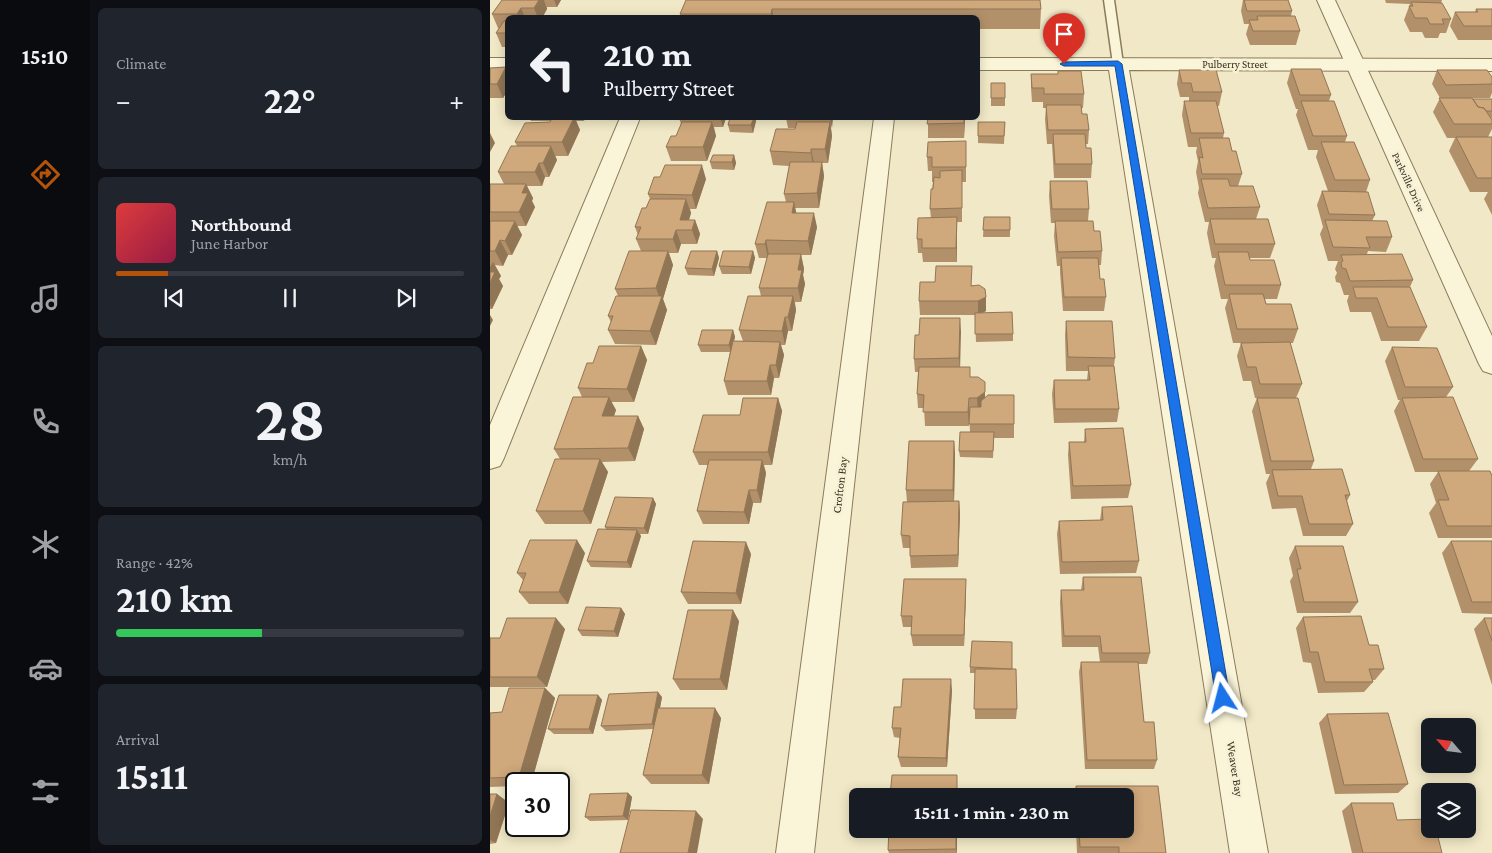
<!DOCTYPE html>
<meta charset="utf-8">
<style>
:root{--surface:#171b24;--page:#20242c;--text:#f1f3f6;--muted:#9ea1a6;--line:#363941;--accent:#b45309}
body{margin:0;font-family:"Crimson Pro",serif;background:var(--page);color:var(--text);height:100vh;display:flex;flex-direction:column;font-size:19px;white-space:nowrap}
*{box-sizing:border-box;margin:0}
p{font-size:16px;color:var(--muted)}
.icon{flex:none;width:28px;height:28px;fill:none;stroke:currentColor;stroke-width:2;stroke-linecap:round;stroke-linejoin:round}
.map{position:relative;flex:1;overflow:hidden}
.sheet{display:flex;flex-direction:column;gap:8px;padding:8px;background:#0d0f14;width:400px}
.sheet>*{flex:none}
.hud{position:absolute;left:15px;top:15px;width:475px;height:105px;border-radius:8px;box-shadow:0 2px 12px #0003;background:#171b24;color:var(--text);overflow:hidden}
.needle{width:32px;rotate:298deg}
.buttons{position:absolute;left:931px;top:718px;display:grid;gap:10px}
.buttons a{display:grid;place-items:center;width:55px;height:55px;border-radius:8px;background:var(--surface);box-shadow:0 2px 12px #0003;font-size:25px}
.speed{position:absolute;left:15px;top:772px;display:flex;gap:10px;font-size:25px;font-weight:700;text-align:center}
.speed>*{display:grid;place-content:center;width:65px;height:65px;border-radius:50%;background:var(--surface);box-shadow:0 2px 12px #0003;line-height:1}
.speed .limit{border:2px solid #111;border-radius:8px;background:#fff;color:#111}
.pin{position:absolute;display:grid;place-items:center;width:42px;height:42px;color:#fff;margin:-51px -21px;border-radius:50% 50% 50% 0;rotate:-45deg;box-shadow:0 0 5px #0007}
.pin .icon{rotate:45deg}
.me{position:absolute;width:55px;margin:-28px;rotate:351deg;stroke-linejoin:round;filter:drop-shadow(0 0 4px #0008)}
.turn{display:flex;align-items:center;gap:18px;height:105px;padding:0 15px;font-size:22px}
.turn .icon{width:65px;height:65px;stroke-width:2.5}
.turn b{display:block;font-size:35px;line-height:42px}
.big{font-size:38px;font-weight:700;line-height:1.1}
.sheet .widget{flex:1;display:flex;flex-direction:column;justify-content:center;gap:8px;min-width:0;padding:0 18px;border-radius:8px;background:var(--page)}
.sheet .dial{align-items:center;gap:0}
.dial b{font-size:65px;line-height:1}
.song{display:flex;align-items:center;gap:15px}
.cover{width:60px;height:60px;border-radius:8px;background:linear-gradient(135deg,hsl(0 70% 55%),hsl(340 70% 35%))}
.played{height:5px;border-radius:2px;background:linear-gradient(90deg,var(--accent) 15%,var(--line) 15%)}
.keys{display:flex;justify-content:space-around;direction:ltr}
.heat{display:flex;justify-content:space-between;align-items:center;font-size:28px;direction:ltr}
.charge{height:8px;border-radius:4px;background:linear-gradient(90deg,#34c759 42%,var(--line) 0)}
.trip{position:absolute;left:359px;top:788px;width:285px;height:50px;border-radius:8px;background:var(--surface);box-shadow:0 2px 12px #0003;font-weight:700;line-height:50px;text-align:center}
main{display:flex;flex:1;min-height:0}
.dock{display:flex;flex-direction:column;width:90px;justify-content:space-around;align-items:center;background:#090b0e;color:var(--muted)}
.dock .icon{width:35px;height:35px}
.dock .current{color:var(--accent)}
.dock b{font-size:22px;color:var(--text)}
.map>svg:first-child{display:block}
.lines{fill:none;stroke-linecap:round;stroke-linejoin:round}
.service-casing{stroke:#8c7b5b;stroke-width:3}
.minor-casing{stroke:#8c7b5b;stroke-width:2}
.tertiary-casing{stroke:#8c7b5b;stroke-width:2}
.service{fill:#faf4d9;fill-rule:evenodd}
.minor{fill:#faf4d9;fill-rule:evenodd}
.tertiary{fill:#faf4d9;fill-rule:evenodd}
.wall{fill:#b2906a}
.shaded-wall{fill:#917656}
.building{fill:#cfa87b;stroke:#917656}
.route{fill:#1a73e8;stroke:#114b97}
.labels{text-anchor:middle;stroke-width:5;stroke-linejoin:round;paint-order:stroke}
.far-street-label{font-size:11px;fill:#3b301f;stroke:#f7f1d6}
.street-label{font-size:12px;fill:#3b301f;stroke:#f7f1d6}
</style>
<main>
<nav class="dock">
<b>15:10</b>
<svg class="icon current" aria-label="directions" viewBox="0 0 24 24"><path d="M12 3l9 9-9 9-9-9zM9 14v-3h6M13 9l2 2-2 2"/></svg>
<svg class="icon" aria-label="music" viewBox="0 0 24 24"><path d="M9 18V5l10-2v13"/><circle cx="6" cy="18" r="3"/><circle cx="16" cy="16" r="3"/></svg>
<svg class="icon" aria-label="phone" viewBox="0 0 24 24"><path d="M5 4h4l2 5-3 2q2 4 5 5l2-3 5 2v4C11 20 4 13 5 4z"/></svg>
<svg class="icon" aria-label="climate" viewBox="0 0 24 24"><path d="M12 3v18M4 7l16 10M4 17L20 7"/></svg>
<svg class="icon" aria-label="car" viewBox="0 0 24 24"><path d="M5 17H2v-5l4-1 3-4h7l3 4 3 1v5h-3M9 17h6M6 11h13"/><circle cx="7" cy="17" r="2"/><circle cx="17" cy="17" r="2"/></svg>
<svg class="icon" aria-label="filters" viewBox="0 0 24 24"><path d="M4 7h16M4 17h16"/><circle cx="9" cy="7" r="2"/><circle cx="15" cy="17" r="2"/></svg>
</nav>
<section class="sheet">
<div class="widget"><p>Climate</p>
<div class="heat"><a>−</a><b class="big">22°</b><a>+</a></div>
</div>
<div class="widget">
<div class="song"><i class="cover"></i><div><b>Northbound</b><p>June Harbor</p></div></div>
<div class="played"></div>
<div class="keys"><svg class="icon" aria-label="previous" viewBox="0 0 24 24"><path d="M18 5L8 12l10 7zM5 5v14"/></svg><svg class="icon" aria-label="pause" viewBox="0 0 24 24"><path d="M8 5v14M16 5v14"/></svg><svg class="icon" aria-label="next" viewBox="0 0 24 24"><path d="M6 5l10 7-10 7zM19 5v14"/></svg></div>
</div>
<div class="widget dial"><b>28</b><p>km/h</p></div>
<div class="widget"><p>Range · 42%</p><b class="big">210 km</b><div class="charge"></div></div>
<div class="widget"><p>Arrival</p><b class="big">15:11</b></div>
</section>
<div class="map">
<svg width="1002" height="853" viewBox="0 0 1002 853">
<rect width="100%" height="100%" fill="#f0e8c6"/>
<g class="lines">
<defs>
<path id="service" d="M614,0H624L633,64L628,67L623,64Z"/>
<path id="minor" d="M0,58H18V70H0Z
M488,58L1002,59V71L639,70L778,853H740L619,70H488Z
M130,118H150L14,458L10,466L0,469V425Z
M384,118H404L324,853H286Z"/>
<path id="tertiary" d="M827,0H845L1002,336V374L993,371L989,364Z"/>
</defs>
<!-- service casing -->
<use href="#service" class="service-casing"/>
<!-- minor casing -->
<use href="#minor" class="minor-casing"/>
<!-- tertiary casing -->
<use href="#tertiary" class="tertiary-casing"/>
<!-- service -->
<use href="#service" class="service"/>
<!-- minor -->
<use href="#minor" class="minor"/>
<!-- tertiary -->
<use href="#tertiary" class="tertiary"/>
</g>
<!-- wall -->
<path class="wall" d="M12,0H71L67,7H57V9L52,18H18V47H12L6,33L9,28H8L2,14Z
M196,0L551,9L550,29H488V18H191L190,14Z
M753,0H798L802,11L801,16L810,31L806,45H760L756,34L759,24H754L751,11Z
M895,0H952L951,3L961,19L956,33H950L948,38H935L932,32H920L914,20L920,4L896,3Z
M986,9H1002V40H968L960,26L965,12H985Z
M16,67L18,70V90L13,98H0V68Z
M801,69L841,95L839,101L857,136L855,142L880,180L876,192L885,215L882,221L902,237L896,252L878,251L877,254L923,280L920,287L937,327L929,341H891L881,312H860L857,301L859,295H854L850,283L846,282L845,277L847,273L845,269L848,261H838L830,234L833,227L827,205L832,191H838L826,157L828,150H818L806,115L808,109H806L797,83Z
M689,70L732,92L729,106H727L734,133L733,138L742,151L752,174L748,186L770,207L766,219L785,244L780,258H760V260L791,285L787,299H775L776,304L808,329L803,343H800L812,384L806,398L824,461L821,469L860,495L857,501L863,524L856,536H813L806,508L782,509L776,483L780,474H776L762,411L767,398H765L761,381H753L747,356L751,343H759H743L735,308L738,299H731L724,266L726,258H722L717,233L719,222H715L708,193L709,188L706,172L708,161L706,152L707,147H698L692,115L694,101H699V97H690L687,84Z
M947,70L1002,77V93L1000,98H982L983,99H1002V118H1001L1002,120V129L998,137H1002V215L994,199L998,192H980L959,151L965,138H957L943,112L950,98L942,84Z
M568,71L594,94L593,108H591L592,114L599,130L598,144H596V148L602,164L601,178H564L562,144H557L555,119L556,108H553V102H542L541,88V74H568Z
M501,83H515V106H501Z
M39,118H95L94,121H86L90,130L78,156H65L67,160L59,177H55L52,186H37L43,198L42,201L45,207L36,226H27L32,235L22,255H18L13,266L5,265L11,276L9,279L13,286L2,309H0V184H14L8,172L27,146L25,142L60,122V121H41Z
M189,118H236L233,127H224L226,136L217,161H181L176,147L186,136L191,124Z
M240,118H266V121L263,133L240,132L238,125Z
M296,118H343L341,128L342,136L338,163H332L334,176L329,208H305L306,213L327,227L321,255H311L314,269L313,275L315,284L311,302H305L306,310L302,331H298L295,345H291L294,355L289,378H284L281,395H238L234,381L240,352H211L208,345L243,330L245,337L244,341H253L249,330L271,296L269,288L277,258H269L265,244L296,202L294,194L299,166L283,165L280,151L305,129L306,128H298Z
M438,118H475L474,138H438Z
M515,122L514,144L488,143V136Z
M476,141V182H472V222H467V262H433L432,253H428L427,239L441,218L440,209L443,182H442V171H438L437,157Z
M244,155L246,163L244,170L222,169L220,162Z
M216,179L206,209H200L201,213L199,220H205L210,234L207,244H191L188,253H179L183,265L173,299L177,310L166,345L125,344L118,330L121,322L118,316L128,296L125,289L151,251L146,239L148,235L145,227L156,208L160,199L158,194Z
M560,181L599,209L598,221L604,231L612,251L611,265H609L610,279L616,297L614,311H573L570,272V266H567L564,236L565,223H561L559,196Z
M494,217H520V237H493Z
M227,251L229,258L224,276L198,275L195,268Z
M263,251L265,258L261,274H232L229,266Z
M482,285L496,297V311L492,313L523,334V341L486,342L485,315H430L429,301Z
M470,318V367L480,377L495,397L524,424V438H504L503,458L470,457L469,451L480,432L479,411V426H435L434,408H428L427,394L428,372H425L424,359L429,335Z
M576,321L625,358L624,366L629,409L627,422L564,423L562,394L564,380H597L598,371H576L575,335Z
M151,346L157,360L144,402H121L126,410L124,416H148L154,429L145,461L112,462L118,472L101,524H55L46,511L70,459L64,449L92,397L88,388L103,363Z
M902,347L963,387L956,397L988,459L979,471L1002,476V538H948L939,513L946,503L940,484L948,472H925L904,411L910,400H908L895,361Z
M288,398L292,411L282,465H274L276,473L271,503H263L259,524H213L207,511L218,465H209L203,452L250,415Z
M595,429L641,485L638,498L581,499L578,455L579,442H594Z
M464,441L465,455L464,501H469L470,514L468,567L421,568L420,556V548H413L411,535L417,502L416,490Z
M163,498L166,504L158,534H150L151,536L141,568L101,567L97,561L116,529L115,527Z
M612,507L649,561L646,573L570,574L567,534L569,521L610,520Z
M961,541H1002V614L972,613L952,553Z
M805,546L868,602L860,613H807L800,581L803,576L799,558Z
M95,553L78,604H39L29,592L33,580L27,573Z
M261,554L251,604H198L191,592Z
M593,577L660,653L657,664H648L654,722L667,760L664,769H595L589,672L591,662H610L608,647H572L570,602L571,590H591Z
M476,591L474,646H423L421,635L422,627H413L411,616Z
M131,608L135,614L128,637L92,636L88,630Z
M813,617L879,645L894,669L885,680H882L883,682L874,692L828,693L821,663L813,662L806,628Z
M994,618H1002V685L984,629Z
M249,621L237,690H190L183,679Z
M75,629L57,687H0V638H10Z
M480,667L522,669L527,709L526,719H485V673H480Z
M55,688L65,698L41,784H26V786L0,787V713L12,712Z
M462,690L457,767H411L408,757L410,738L404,737L402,728L411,707Z
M108,695L112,700L103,734H64L58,729Z
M172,697L170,708L231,718L219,784H161L153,775L163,729L116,731L111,726Z
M837,714L918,784L908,793L845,794L829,723Z
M586,786H668L676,853H587L586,829H635V796H584Z
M138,793L142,797L138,820L100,821L95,817Z
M0,794H7L19,803L6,843L0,844Z
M861,803L907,820L952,853H862L852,811Z
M399,829H486V834H467V853H399L398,850Z"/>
<!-- shaded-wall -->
<path class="shaded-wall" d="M49,0H54L57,9L52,18H48L44,8Z
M64,0H71L67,7Z
M31,8L35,18H29L27,14Z
M282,9L284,18H281V14Z
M16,67L18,70V90L13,98L7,84Z
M84,118H85L90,130L78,156L72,142Z
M230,118H236L233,127Z
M264,118H266V121L263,133L261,125Z
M340,118H343L342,128Z
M474,118H475L474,138Z
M222,122L226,136L217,161L213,147Z
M340,122L342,136L338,163L335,149Z
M0,133L5,143L0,152Z
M61,146L67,160L59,177L53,163Z
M321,149L324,163L323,167L321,153Z
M244,155L246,163L244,170L242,162Z
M332,162L334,176L329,208L327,193Z
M49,163L55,177L52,186L45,172Z
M212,165L216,179L206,209L202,195Z
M36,184L43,198L42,201L45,207L36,226L29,212L32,193Z
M196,199L201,213L196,230L190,220Z
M304,202L307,216L302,213Z
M324,213L327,227L321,255L318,241Z
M467,217V262L466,248Z
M205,220L210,234L207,244L202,230Z
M25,221L32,235L22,255L15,241Z
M186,230L191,244L188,253L183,239Z
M10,240L18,255L13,266L5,251Z
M276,240L279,255L278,258L275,244Z
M178,251L183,265L173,299L177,310L166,345L160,331L170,300L166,288Z
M227,251L229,258L224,276L222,269Z
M263,251L265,258L261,274L259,267Z
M311,254L314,269L313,275L315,284L311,302L308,288V270Z
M3,262L11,276L9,279L13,286L2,309L0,305V267Z
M303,296L306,310L302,331L298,317Z
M496,297V311L488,315V301Z
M0,315L3,320L0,326Z
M295,317L298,331L295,345L292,331Z
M470,318L471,332L470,372L469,358Z
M243,330L245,337L241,352L239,345Z
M290,342L294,355L289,378L286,365Z
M151,346L157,360L144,402L137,389Z
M280,365L284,378L281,395L277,381Z
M495,382V405L488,412L487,398Z
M119,397L126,410L119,430L112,416Z
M288,398L292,411L282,465L278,452Z
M479,398V426L478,412Z
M148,416L154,429L145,461L138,448Z
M464,441L465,455L464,503L463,490Z
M110,459L118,472L101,524L93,511Z
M272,460L276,473L271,503L267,490Z
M259,490L263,503L259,524L254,512Z
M163,498L166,504L158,534L154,528Z
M469,501L470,514L468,567V555Z
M147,530L151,536L141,568L137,562Z
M87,540L95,553L78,604L69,592Z
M256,542L261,554L251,604L246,593Z
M476,579V591L474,646V635Z
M131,608L135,614L128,637L124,631Z
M243,610L249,621L237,690L230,679Z
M66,618L75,629L57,687L47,677Z
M461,679L462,690L457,767L456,758Z
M55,688L65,698L41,784H37L29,777Z
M168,692L172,697L166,729L162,724Z
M108,695L112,700L103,734L99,729Z
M225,708L231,718L219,784L212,775Z
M138,793L142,797L138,820L133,816Z
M7,794L19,803L6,843L0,840V816Z
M206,811L213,819L207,853H198Z
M466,829L467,834V853L466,849Z"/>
<!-- building -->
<path class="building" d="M12,0H49L44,8H31L27,14H2Z
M196,0H550L551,9H282L281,14H190Z
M754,0H798L802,11H757Z
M921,2L952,3L961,19H952L954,24H940L937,18H925L919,6H923Z
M986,9H1002V26H974L965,12H988Z
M767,16H805L810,31H763L759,20H768Z
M14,21H18V33H6Z
M16,67L7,84H0V68Z
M801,69H831L841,95H810Z
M689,70H726L732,92H703L701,83H692Z
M947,70H997L1002,77V84L956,85Z
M568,71H591L594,94H554V88H542L541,74H568Z
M501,83H515V98H501Z
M949,98H982L988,107L994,108L1002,120V124H964Z
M983,99H1002V111H996L994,108L988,107Z
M694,101H726L734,133H701Z
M811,101H844L857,136H823Z
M556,105H591L592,114H597L599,130H558Z
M62,118H84L72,142H25L35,123L60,122Z
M240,118H264L261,125H238Z
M438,118H474V123L437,124Z
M192,122H222L213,147H176L181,136H186Z
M307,122H340L335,149H321V153L280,151L286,129H305Z
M488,122H515L514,136H488Z
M563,134H595L596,148H601L602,164H565Z
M966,137H1002V178H987Z
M709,138H739L742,151H746L752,174H712L709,157L713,158Z
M476,141V167H442V157H437L438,142Z
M831,142H864L880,180H845Z
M21,146H61L53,163H49L45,172H8Z
M223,155H244L242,162H220Z
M300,162H332L327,193L294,194Z
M175,165H212L202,195L158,194L164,177H170Z
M472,170V208L440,209L441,189H443L444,177L450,178V171Z
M711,179H738L740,186H763L770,207L718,208Z
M560,181H597L599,209H562Z
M0,184H36L32,193H38L29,212H0Z
M832,191L878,192L885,215L839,214Z
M160,199H196L190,220H205L202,230H186L183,239H146L151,227H145L152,208H156Z
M277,202H304L302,213H324L318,241L276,240L275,244H265Z
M467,217L466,248H432V239H427L428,218Z
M494,217H520V230H493Z
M720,219H778L785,244H725Z
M835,220L897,221L902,237H876L880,248L843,247Z
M0,221H25L15,241L10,240L5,251H0Z
M565,221H603L604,231H610L612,251L568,252Z
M139,251H178L166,288L125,289Z
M201,251H227L222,269L195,268Z
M233,251H263L259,267L229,266Z
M728,252H758L760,260H784L791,285H735Z
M278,254H311L308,270H312L308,288H269Z
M912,254L923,280L860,281L856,269L852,268L851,263L853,261L851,255Z
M571,258H608L610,279H614L616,297H574Z
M446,266H482L481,286L489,285L495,289L496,297L488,301H429L430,282H445Z
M0,272H5L0,283Z
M863,287H920L937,327H898L887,298H866Z
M739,294H773L776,304H801L808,329H747Z
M126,296H172L160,331L118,330L123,316H118Z
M258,296H303L298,317H295L292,331L249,330Z
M522,312L523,334H485V313Z
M430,318H470L469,358L424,359L425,335H429Z
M576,321H622L625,358L578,357Z
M212,330H243L239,345H208Z
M243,341L290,342L286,365H280L277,381H234Z
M800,342L812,384H770L766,367H757L751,343Z
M109,346H151L137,389L88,388L97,363H103Z
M902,347L947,348L963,387H915Z
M598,366H624L629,409H565L564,380H600Z
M429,367H480V377H488L495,382V392L487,398H479L478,412H433L434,395L427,394Z
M498,395H524V424H479L480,407H491V401Z
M83,397H119L112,416H148L138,448L64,449Z
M963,397L988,459H933L912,398Z
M253,398H288L278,452H203L213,415H250Z
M767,398H808L824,461H781Z
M633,428L641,485L583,486L579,442H596L595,429Z
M470,432H504L503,451H469Z
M419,441H464L463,490H416Z
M65,459H110L93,511H46Z
M219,460H272L267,490H259L254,512L207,511Z
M852,469L860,495H855L863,524H819L812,496H788L782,470Z
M948,471H1000L1002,476V526H957L948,500H959Z
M125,497L163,498L154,528L115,527Z
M469,501L468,555L420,556V536L411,535L413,502Z
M642,506L649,561L572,562L569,521L613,520L612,507Z
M108,529L147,530L137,562L97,561Z
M40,540H87L69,592H29L36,573H27Z
M203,541L256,542L246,593L191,592Z
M961,541H1002V602H982Z
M805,546H853L868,602H814L807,569H811Z
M593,577H651L660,653H612L610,636H574L571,590H594Z
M414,579H476L474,635H421L422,616H411Z
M96,607L131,608L124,631L88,630Z
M198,610H243L230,679H183Z
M871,616L879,645H888L894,669H879L883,682H835L828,652H820L813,617Z
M17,618H66L47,677H0V638H10Z
M994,618H1002V641Z
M482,641L522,642V669L480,667Z
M591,662H648L654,722H664L667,760H597Z
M485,669H526L527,709H484Z
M413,679H461L456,758L408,757L411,728H402L404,707H411Z
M19,688H55L29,777L0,778V713L12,712Z
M168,692L162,724L111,726L119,694Z
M69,695H108L99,729H58Z
M168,708H225L212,775H153Z
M898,713L918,784L854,785L837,714Z
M402,775H467V794H485V796H400Z
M586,786H668L676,853H629V847H590L589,829H635V796H587Z
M138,793L133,816L95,817L100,794Z
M0,794H7L0,816Z
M861,803H903L907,820L940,819V829H946L952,853H873Z
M141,810L206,811L198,853H130Z
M399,829H466V849L398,850Z"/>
<!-- route -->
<path class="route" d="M628,61L632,64L740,698L738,703L733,705L728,703L726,698L625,66H574L570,64L574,62Z"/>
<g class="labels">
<!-- far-street labels -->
<g class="far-street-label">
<text x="745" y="68">Pulberry Street</text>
<text transform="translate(919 182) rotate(65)" y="4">Parkville Drive</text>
</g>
<!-- street labels -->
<g class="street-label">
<text transform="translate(350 485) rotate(-83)" y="4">Crofton Bay</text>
<text transform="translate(745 769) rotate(81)" y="4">Weaver Bay</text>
</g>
</g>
</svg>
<div class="buttons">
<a><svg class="needle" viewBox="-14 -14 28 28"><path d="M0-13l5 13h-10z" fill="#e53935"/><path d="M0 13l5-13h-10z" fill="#9ea1a6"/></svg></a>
<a><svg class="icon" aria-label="layers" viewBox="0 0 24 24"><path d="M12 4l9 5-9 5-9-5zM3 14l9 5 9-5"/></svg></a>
</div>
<div class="speed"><div class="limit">30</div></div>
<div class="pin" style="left:574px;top:64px;background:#d93025"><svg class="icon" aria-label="arrive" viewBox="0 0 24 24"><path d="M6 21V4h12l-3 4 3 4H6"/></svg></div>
<svg class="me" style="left:733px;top:698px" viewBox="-20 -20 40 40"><path d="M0-17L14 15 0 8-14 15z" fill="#1a73e8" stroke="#fff" stroke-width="4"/></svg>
<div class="trip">15:11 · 1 min · 230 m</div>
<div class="hud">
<div class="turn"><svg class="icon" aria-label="left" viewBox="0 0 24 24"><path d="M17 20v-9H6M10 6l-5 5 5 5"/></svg><div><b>210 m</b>Pulberry Street</div></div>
</div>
</div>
</main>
